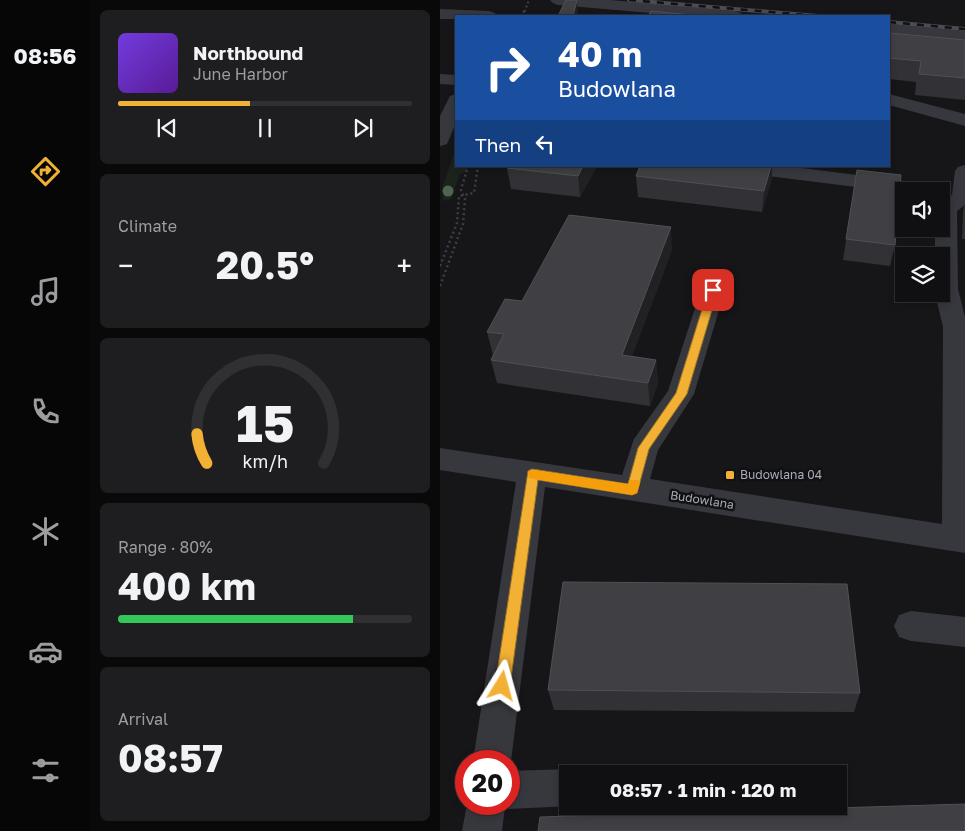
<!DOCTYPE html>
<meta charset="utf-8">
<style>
:root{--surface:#101012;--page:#1e1e20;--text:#f1f3f6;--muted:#9c9d9f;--line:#303032;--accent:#f2b134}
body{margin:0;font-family:"Golos Text",sans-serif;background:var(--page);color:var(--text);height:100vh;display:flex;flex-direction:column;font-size:19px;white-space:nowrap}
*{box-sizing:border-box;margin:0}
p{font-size:16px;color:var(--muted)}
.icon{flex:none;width:28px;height:28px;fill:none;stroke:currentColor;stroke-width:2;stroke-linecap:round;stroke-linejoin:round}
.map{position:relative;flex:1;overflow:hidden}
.drawer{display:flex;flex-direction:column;gap:10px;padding:10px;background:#09090a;width:350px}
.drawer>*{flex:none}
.guide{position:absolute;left:15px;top:15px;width:435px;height:152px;border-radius:0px;box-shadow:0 2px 8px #0003,0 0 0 1px var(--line);background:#1a4fa0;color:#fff;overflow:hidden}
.buttons{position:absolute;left:455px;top:182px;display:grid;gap:10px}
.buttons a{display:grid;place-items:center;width:55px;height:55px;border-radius:0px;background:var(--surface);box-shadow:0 2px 8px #0003,0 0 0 1px var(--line);font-size:25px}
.speed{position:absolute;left:15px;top:750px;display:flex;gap:10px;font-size:25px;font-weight:700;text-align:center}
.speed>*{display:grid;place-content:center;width:65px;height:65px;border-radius:50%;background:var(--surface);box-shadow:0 2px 8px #0003,0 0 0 1px var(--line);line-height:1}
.speed .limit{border:8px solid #d22;background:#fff;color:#111}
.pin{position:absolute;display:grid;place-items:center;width:42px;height:42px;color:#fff;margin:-21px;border-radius:10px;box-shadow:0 2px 8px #0006}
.me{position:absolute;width:55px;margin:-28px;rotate:8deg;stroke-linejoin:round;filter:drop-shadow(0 0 4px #0008)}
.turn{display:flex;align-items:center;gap:18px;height:105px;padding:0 20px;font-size:22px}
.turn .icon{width:65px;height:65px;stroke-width:2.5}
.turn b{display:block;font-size:35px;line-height:42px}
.then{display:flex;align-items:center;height:48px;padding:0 20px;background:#0003;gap:10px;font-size:19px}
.big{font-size:38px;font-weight:700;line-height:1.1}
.drawer .tile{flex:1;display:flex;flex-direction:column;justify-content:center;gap:8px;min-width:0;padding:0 18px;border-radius:8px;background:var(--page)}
.drawer .dial{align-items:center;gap:0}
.dial svg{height:130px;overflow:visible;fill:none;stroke:var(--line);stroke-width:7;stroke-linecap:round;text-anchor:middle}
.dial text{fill:var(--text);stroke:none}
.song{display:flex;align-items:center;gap:15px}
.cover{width:60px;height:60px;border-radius:8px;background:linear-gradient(135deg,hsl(260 70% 55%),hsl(270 70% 35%))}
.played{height:5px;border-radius:2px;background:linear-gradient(90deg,var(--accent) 45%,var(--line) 45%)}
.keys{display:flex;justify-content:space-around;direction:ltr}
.heat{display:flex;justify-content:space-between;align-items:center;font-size:28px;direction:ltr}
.charge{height:8px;border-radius:4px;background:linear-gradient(90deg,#34c759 80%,var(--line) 0)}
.trip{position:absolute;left:119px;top:765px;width:288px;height:50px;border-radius:0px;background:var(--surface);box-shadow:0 2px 8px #0003,0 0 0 1px var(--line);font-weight:700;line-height:50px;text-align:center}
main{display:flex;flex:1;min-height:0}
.tabs{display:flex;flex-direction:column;width:90px;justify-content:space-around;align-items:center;background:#060607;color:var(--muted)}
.tabs .icon{width:35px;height:35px}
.tabs .on{color:var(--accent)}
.tabs b{font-size:22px;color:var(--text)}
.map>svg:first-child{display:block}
.green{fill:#1c231d}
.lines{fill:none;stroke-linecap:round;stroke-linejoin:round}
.path-far1{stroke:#3d3f44;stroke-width:2;stroke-dasharray:2 2.5;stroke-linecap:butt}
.path{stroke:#3d3f44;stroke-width:2.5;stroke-dasharray:2 3;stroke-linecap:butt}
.minor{fill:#37383d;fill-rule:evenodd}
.rail-casing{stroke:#4a4c52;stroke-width:4}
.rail{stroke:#111113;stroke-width:2.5;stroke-dasharray:7;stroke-linecap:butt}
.tree{fill:#506452}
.wall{fill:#323236}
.shaded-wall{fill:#212124}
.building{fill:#3f3f44;stroke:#4f5156}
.route{fill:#f2b134;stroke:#9d7322}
.slow{fill:#f59e0b}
.poi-dot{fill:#f2b134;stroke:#111113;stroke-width:2}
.labels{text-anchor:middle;stroke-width:5;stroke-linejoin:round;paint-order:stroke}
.poi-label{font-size:12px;fill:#a8adb8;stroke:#111113;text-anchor:start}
.street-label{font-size:12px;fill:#a8adb8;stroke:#111113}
</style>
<main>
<nav class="tabs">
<b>08:56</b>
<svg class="icon on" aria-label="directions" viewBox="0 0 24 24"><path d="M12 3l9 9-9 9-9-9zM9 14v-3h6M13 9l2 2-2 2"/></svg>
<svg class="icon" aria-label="music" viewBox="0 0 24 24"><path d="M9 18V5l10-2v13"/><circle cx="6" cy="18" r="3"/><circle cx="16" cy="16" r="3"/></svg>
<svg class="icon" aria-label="phone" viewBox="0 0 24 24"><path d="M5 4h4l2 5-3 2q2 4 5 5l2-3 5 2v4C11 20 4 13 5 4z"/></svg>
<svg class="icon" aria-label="climate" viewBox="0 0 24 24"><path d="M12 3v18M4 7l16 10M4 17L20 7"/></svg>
<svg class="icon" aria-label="car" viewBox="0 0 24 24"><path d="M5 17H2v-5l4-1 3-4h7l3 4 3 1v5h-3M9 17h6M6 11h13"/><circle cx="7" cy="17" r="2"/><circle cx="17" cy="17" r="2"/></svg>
<svg class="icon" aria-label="filters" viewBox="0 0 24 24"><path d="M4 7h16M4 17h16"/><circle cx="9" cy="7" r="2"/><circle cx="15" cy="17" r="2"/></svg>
</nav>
<section class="drawer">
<div class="tile">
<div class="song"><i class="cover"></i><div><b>Northbound</b><p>June Harbor</p></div></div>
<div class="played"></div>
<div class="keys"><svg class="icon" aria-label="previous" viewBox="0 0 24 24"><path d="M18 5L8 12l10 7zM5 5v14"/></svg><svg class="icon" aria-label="pause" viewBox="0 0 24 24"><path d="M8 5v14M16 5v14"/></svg><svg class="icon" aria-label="next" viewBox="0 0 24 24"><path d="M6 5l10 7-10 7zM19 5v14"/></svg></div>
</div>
<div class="tile"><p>Climate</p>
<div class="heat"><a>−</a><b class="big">20.5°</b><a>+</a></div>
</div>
<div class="tile dial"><svg viewBox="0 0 100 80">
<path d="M14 69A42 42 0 1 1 86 69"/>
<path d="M14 69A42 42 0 0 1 8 51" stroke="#f2b134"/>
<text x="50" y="56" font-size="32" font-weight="700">15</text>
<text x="50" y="72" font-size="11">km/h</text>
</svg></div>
<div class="tile"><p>Range · 80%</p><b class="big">400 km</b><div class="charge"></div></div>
<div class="tile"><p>Arrival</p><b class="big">08:57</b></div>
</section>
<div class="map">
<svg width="525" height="831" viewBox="0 0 525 831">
<rect width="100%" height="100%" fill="#161618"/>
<!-- green -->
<path class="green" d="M16,148V166H27V171L20,174L11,199L3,201V185Z"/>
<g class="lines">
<!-- path-far1 -->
<path class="path-far1" d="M80,16L85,10
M83,16L89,0"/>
<!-- path -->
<path class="path" d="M0,266L17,223L19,196L34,193L38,166
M0,286L23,224L25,199L21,190L28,166"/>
<!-- minor -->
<path class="minor" d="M110,0H170L295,11L301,13L303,16H245L118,5L113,3Z
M0,9L49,11L55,13L57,16H16V19H0Z
M449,24L525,31V41L449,34Z
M0,74L16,75V85L0,84Z
M16,94V123L7,144L0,146V116L10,96Z
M449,94L525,114V126L449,105Z
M525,165V205L517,211L518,289L525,317V553L105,487L71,761L69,766V761H33L76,482L0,470V448L182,475L194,439L228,391L261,290L265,285L273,282L281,285L285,290L254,394L218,450L210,479L502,524L503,327L495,294H501V256H495V229H501V202L512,195L515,171L518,167Z
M285,166H346L496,185L503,187L506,191L501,196V191H464V193L295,172L288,170Z
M471,611L525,617V647L471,641L459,637L454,626L459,615Z
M128,769L140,774H128V806H130L69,809L65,807L62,831H22L27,804H69V771Z"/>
<defs>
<path id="rail" d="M189,0L378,16
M449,22L525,29"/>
</defs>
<!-- rail casing -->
<use href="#rail" class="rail-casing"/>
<!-- rail -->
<use href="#rail" class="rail"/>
</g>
<!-- trees -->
<circle class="tree" cx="8" cy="191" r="5.5"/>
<!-- wall -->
<path class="wall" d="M449,33L525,40V100L475,95L476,82L449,79Z
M157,166L140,197L71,189L67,168Z
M200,166H332V178L322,212L198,197L196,176Z
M417,170L455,245L450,266L403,260Z
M525,202V239H522L523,211Z
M232,250L192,356L216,360L218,383L210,406L57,383L51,360L53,355L47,332L82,301Z
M108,690L420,693L414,712L114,710Z"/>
<!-- shaded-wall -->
<path class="shaded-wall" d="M137,0L138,16H133Z
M143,166H157L140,197L138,176Z
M331,166H332V178L322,212L324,191Z
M231,227L232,250L184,378L182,355Z
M216,360L218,383L210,406L208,383Z"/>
<!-- building -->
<path class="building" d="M126,0H137L133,16H118Z
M211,11L262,16H208Z
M449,33L525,40V78L479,74L481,61L449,58Z
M68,166H143L138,176L67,168Z
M200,166H331L324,191L196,176Z
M417,170L461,175L455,245L406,239Z
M129,215L231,227L182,355L216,360L208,383L51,360L64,334L47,332L65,299L82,301Z
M123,582L407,584L420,693L108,690Z
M525,804V831H98L100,817Z"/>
<!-- route -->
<path class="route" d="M273,287L278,290L247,394L209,449L197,493L192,495L98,480L70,686L68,691L62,693L57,691L55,686L88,471L92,469L188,484L198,448L236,393L268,290Z"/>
<!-- slow -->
<path class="slow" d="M94,470L188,484L190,480H198L200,483L197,493L192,495L94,479L89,478L88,474L89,471Z"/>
<!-- markers -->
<rect class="poi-dot" x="285" y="470" width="10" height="10" rx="2.5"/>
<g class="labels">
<!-- poi labels -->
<g class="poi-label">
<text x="300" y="479">Budowlana 04</text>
</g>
<!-- street labels -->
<g class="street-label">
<text transform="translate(262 500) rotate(9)" y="4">Budowlana</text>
</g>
</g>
</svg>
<div class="buttons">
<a><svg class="icon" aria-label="sound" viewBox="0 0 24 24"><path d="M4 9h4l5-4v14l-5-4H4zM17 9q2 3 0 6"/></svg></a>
<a><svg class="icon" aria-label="layers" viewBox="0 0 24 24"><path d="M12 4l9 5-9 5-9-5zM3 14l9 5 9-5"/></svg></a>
</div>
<div class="speed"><div class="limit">20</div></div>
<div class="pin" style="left:273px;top:290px;background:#d93025"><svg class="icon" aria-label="arrive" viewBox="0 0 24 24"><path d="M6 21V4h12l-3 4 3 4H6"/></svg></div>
<svg class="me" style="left:62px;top:686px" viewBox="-20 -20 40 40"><path d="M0-17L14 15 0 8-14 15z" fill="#f2b134" stroke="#fff" stroke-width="4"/></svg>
<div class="trip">08:57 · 1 min · 120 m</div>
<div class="guide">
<div class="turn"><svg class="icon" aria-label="right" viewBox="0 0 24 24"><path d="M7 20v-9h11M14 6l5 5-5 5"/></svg><div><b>40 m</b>Budowlana</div></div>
<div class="then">Then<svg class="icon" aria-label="left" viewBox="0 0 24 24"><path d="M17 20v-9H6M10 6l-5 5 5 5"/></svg></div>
</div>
</div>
</main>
